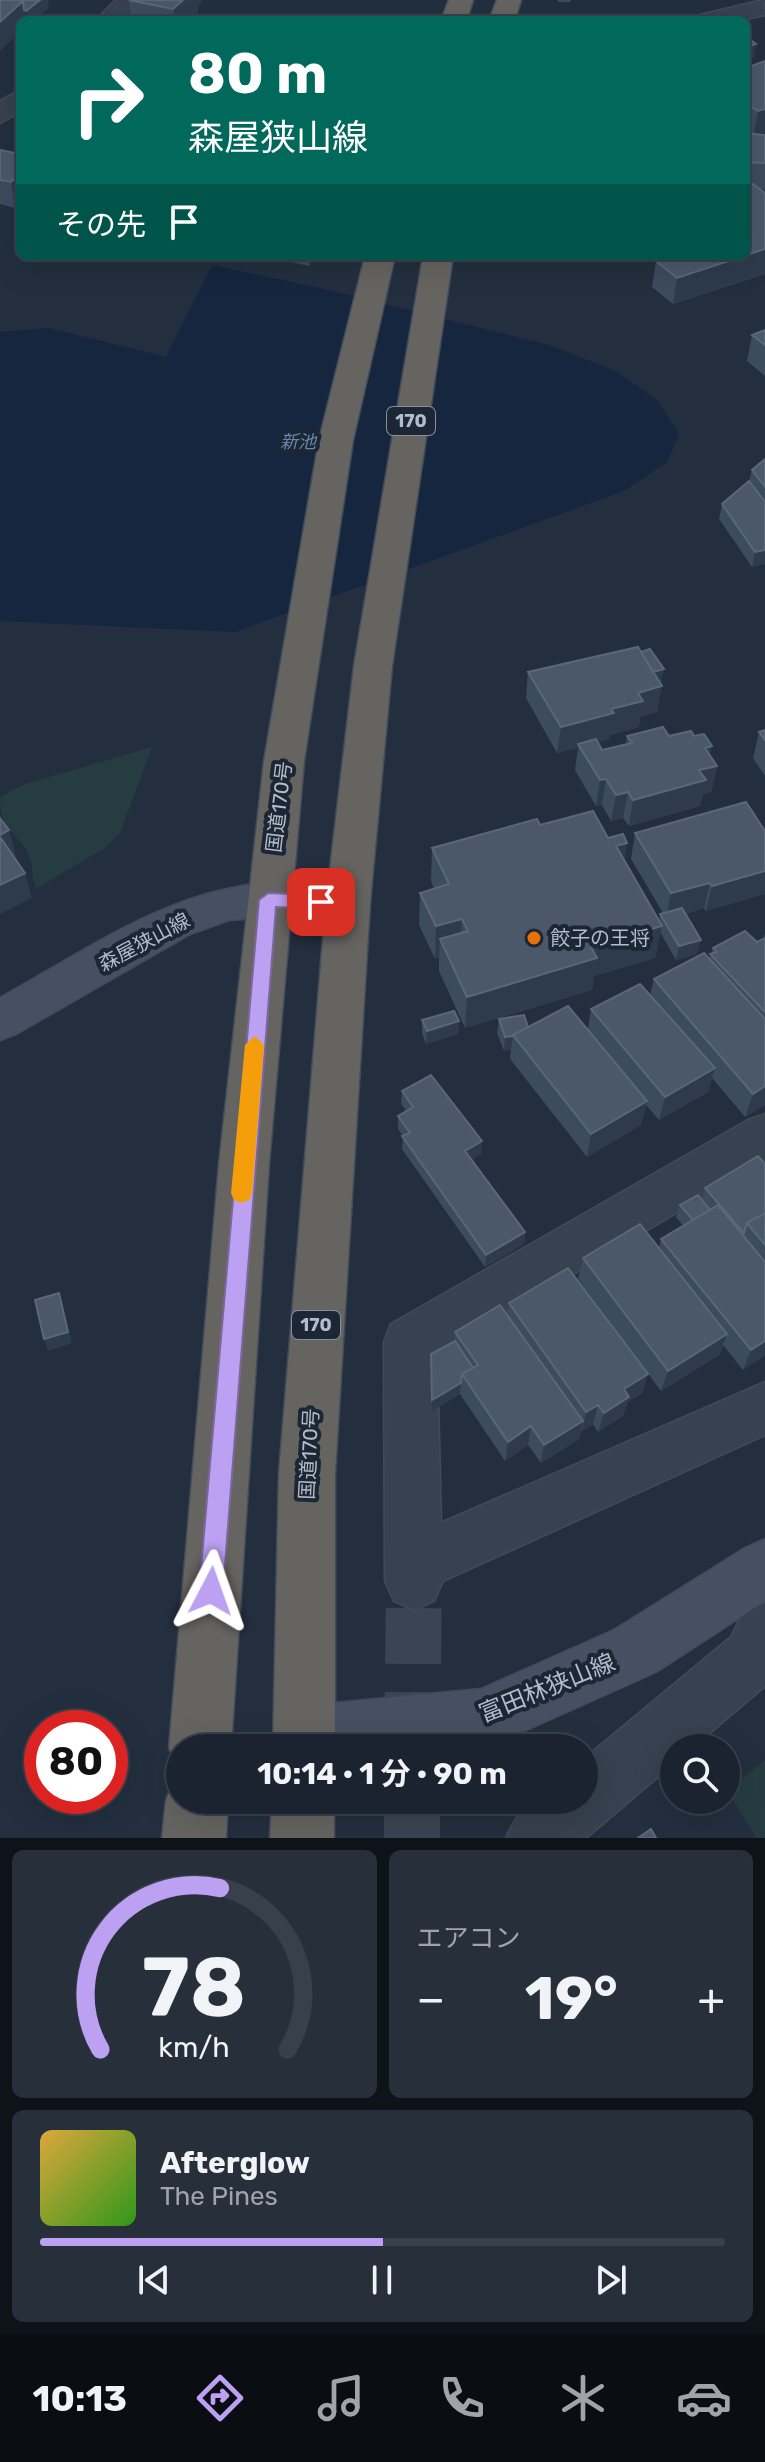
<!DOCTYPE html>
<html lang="ja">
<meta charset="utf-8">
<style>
:root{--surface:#1a232f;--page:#272f3b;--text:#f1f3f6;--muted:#9fa4aa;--line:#38404b;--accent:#bca0f2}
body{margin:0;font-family:Rubik,"Noto Sans JP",sans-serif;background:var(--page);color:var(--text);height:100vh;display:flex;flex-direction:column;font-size:30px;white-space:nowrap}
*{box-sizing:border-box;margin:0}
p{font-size:26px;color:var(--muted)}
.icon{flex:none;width:44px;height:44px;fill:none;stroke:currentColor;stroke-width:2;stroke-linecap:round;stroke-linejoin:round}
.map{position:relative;height:1838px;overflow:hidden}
.details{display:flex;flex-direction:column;gap:12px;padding:12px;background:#0e131a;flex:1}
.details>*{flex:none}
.guide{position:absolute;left:16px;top:16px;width:734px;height:244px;border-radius:12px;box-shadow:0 8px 32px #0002,0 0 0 2px var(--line);background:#00695c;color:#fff;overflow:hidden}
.buttons{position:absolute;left:660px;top:1734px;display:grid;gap:16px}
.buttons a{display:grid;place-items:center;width:80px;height:80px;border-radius:50%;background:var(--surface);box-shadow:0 8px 32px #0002,0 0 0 2px var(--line);font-size:40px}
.speed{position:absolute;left:24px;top:1710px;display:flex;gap:16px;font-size:40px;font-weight:700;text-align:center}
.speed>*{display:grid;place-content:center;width:104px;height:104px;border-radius:50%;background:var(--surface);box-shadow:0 8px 32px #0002,0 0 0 2px var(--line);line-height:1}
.speed .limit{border:12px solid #d22;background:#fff;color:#111}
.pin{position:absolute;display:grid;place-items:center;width:68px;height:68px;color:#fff;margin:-34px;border-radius:16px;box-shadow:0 4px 12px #0006}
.me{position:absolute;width:88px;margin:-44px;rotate:4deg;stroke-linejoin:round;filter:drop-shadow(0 0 6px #0008)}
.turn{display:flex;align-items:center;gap:28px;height:168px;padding:0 40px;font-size:36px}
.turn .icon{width:104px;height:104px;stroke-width:2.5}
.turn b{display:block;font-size:56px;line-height:68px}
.then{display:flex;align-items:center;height:76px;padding:0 40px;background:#0003;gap:16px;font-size:30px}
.big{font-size:60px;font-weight:700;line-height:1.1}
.details .widget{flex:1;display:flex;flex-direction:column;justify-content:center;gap:12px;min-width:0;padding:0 28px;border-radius:12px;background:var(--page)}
.details .dial{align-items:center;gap:0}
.dial svg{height:208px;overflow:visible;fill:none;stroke:var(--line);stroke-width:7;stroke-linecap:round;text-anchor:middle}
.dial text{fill:var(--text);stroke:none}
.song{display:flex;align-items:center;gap:24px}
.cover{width:96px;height:96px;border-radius:12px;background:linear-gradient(135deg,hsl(40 70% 55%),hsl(110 70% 35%))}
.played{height:8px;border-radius:4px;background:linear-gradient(90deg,var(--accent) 50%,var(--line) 50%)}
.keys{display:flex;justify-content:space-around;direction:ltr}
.heat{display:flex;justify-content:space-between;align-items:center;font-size:44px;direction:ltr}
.details .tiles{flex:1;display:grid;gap:12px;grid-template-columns:1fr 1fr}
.widget:last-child{grid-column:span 2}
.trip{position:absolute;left:166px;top:1734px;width:432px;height:80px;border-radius:40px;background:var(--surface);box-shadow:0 8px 32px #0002,0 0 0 2px var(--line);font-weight:700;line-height:80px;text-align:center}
.tabs{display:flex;height:128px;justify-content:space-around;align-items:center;background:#0a0e13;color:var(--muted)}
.tabs .icon{width:56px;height:56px}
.tabs .active{color:var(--accent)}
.tabs b{font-size:36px;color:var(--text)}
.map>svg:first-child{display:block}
.green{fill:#253d40}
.water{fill:#15263e}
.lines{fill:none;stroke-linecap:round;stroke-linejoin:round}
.minor-tunnel{stroke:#394454;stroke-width:56;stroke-dasharray:56 28;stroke-linecap:butt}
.minor-casing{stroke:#404a58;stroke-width:3}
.secondary-casing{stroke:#404a58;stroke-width:3}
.trunk-casing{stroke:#424c5a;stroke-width:3}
.minor{fill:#37414f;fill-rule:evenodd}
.secondary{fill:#455062;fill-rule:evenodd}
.trunk{fill:#666461;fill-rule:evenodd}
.wall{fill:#3d4b5e}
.shaded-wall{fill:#2d3b4d}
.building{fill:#4a586a;stroke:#5a6779;stroke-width:2}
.route{fill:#bca0f2;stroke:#7a689d;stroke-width:2}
.slow{fill:#f59e0b}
.food-dot{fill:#e8710a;stroke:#1c2634;stroke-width:3}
.labels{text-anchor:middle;stroke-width:8;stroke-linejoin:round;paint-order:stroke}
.shield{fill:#1c2634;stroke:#868f9d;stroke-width:2}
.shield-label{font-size:18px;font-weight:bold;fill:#b3bcca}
.far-water-label{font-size:18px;font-style:italic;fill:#6a87ab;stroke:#1c2634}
.street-label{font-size:20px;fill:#b3bcca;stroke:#1c2634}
.poi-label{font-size:20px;fill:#b3bcca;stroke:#1c2634;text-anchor:start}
.near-street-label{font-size:24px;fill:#b3bcca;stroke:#1c2634}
</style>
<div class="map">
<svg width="765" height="1838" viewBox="0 0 765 1838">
<rect width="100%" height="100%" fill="#232f3f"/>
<!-- green -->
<path class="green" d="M152,747L120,833L105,848L37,888C30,878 34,868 30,858C18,830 0,834 0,797L25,784Z
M765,1760V1838H757L727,1791Z"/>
<!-- water -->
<path class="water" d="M212,265L325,289L549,345L616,371L657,400L679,434L667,462L624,491L235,632L0,621V332L49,328L166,357Z"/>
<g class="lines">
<!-- minor-tunnel -->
<path class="minor-tunnel" d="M412,1748L414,1581
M412,1800V1838"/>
<defs>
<path id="minor" d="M116,0H143L124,20H96Z
M763,0L765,15L741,20H696L700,15Z
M20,90V112L0,123V101Z
M765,1114V1160L437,1355L441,1523L765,1382V1435L443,1581L434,1601L414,1610L394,1601L385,1581L384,1342L391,1324L748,1120Z
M765,1603V1686L692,1748H674V1763L586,1838H506C525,1794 541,1800 584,1800V1759L731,1637L744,1611Z"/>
<path id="secondary" d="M268,883L348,886L363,891L370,903L363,915L348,920L268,917L229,920L190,934L16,1034L0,1040V998C85,951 169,890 268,883Z
M765,1539V1601L656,1672L504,1740L486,1748H278L274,1736L282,1714L304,1706L481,1689L614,1630L745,1548Z"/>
<path id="trunk" d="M449,0H473L467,20H441Z
M497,0H521L515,20H489Z
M365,256H395L353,440L304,761L269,1164L231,1748H180V1770L169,1748L219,1164L264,761L319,440Z
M423,256H453L392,666L370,903L335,1473V1748H273L279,1473L326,903L354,666Z
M180,1776V1800H228L226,1838H162L166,1800L175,1778Z
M272,1800H334V1838H270Z"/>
</defs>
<!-- minor casing -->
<use href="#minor" class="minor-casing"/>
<!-- secondary casing -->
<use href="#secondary" class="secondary-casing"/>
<!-- trunk casing -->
<use href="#trunk" class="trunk-casing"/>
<!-- minor -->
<use href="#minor" class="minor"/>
<!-- secondary -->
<use href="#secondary" class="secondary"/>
<!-- trunk -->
<use href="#trunk" class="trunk"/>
</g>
<!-- wall -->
<path class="wall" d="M129,0H202L198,7V13L191,20H131Z
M558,0H571L570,2H558Z
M765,61V132L759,134L765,135V190L760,189L765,193V274L673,304L652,287L656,261L669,256H746V133L749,134L746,132V68Z
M0,150L20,154L15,208L0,204Z
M278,256H316L309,266L278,259Z
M765,330V376L747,361L752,335Z
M765,459V564L752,567L719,519L722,504L749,481L752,470Z
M528,672L661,684L657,712L640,717L639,727L610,735V739L598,742L602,750L626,744L627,736H669L710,756L717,766L711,792L703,794L700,806L629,826L623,818L611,821L602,805L596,806L575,770L578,748L557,753L526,698Z
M765,730V776L753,758L759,732Z
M540,825L608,838L624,861L659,921L660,914L663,913L631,859L635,833L765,831V894L706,911L704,908L685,914L697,954L676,960L660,932L655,958L594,976L592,990L465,1028L439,971V957L435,959L419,925L420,893L434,889L431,881L432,848Z
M765,933V1105L745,1117L712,1078L708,1092L659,1120L646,1105L641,1125L587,1157L510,1059L511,1049L504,1051L497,1033L499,1019L528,1027L588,1030L591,1009L650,995L654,979L710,958L713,948L757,942L763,939Z
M422,1020L459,1021L458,1034L426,1044L422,1033Z
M402,1091L481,1154L472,1159L525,1232L524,1244L485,1267L402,1149L403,1136L398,1129V1116L406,1111L401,1104Z
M765,1164V1355L743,1370L723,1345L719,1355L661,1391L578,1279L583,1258L659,1248L661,1239L683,1226L676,1217L680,1205L702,1199L705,1188Z
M509,1303L648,1374L642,1393L628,1402L623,1416L598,1432L593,1424L582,1431L581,1430L579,1439L541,1463L528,1445L505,1461L460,1394L432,1411L431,1354L455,1341V1332L507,1314Z"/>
<!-- shaded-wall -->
<path class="shaded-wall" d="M40,0H48L49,8L34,20H28L26,11Z
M183,0H202L198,7V13L191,20H174L173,9Z
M23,1L26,20H20V32L0,51V22Z
M756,44L754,58L746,60V47Z
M765,109V132L753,136L758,111Z
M20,173V203L15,208L11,182Z
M765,249V274L673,304L677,278Z
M309,256H316L309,266Z
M765,550V564L752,567L755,552Z
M664,669L661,684L645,674Z
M662,686L657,712L640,717L639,727L610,735V739L580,747L578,744V748L557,753L561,727L611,709L638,693Z
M712,746L707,768L717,766L711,792L703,794L700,806L629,826L633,800L705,748Z
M606,779L602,805L596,806L600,780Z
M628,792L623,818L611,821L616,795Z
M9,830L16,856L6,861L0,835Z
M627,843L622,876L616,846Z
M765,871V894L706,911L712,886Z
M25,873L32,898L0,914V885Z
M710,883L704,908L666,919L671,893Z
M462,919L460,951L440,939L439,957L435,959L436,926Z
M662,926L655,958L594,976L592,990L465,1028L467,997L591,947Z
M701,940L697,954L676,960L679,946Z
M459,1021L458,1034L426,1044L427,1031Z
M513,1036L511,1049L504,1051L505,1037Z
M715,1068L708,1092L659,1120L665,1097Z
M765,1086V1105L745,1117L753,1094Z
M647,1101L641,1125L587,1157L591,1134Z
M482,1141L481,1154L464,1163L465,1151Z
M525,1232L524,1244L485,1267L486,1255Z
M59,1293L72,1343L48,1351L44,1339Z
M727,1334L719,1355L661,1391L668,1371Z
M765,1341V1355L743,1370L751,1350Z
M648,1374L642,1393L628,1402L623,1416L598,1432L604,1413L624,1389Z
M461,1383L460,1394L432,1411V1400Z
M598,1405L593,1424L582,1431L586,1412Z
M583,1421L579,1439L541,1463L544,1445Z
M531,1426L528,1445L505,1461L508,1442Z"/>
<!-- building -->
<path class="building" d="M0,0H16L23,1L0,22Z
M16,0H40L26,11L24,10L23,1Z
M129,0H183L173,9Z
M746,37L756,44L746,47Z
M765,61V109L758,111L746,104V68Z
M746,133L765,135V163L746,162Z
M0,150L20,154V173L11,182L0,180Z
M753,184L765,193V249L746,255V186Z
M672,256H744L677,278L656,261Z
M765,330V345L752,335Z
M765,459V487L752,470Z
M749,481L765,502V550L755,552L722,504Z
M638,647L662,686L638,693L643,701L611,709L614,713L561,727L528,672Z
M650,649L664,669L653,672L641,652Z
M663,727L669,736L691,731L694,736L704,734L712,746L705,748L717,766L699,770L706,780L633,800L628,792L616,795L606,779L600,780L578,744L596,739L602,750L632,743L627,736Z
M765,730V740L759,732Z
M746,802L765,831V871L712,886L710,883L671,893L635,833Z
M593,811L608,838L623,834L627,843L616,846L662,926L591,947L597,958L467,997L440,939L468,931L462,919L436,926L420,893L449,884L432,848L537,819L540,825Z
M0,818L9,830L0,835Z
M0,837L25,873L0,885Z
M682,908L701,940L679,946L660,914Z
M745,931L757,942L765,938V1012L710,954L717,952L713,948Z
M704,953L765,1019V1086L753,1094L654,979Z
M640,984L715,1068L665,1097L591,1009Z
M568,1006L647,1101L591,1134L513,1035Z
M454,1011L459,1021L427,1031L422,1020Z
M524,1015L528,1027L513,1035V1036L505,1037L499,1019Z
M431,1075L482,1141L465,1151L525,1232L486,1255L402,1136L410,1133L398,1116L413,1107L402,1091Z
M758,1156L765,1164V1213L747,1223L744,1233L705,1188Z
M698,1195L710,1210L693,1220L680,1205Z
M718,1205L765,1262V1341L751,1350L661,1239Z
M765,1213V1245L747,1223Z
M640,1224L727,1334L668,1371L583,1258Z
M568,1268L648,1374L624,1389L629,1397L604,1413L598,1405L586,1412L509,1303Z
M59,1293L68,1332L44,1339L35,1300Z
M500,1305L583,1421L544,1445L531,1426L508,1442L462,1374L478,1365L455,1332Z
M455,1341L473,1368L462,1374L461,1383L432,1400L431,1354Z
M651,1829L656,1838H638Z"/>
<!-- route -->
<path class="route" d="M268,893L321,895L330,902L321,909L276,907L223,1591L220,1600L211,1603L203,1600L199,1591L259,900Z"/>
<!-- slow -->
<path class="slow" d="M255,1036L264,1045L252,1193L249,1200L241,1203L234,1200L231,1193L245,1045Z"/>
<!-- markers -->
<circle class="food-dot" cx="534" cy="938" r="8"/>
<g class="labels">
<!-- shield labels -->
<g class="shield">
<rect x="387" y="407" width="48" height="28" rx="6"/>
<rect x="292" y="1311" width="48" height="28" rx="6"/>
</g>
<g class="shield-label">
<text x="411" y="427">170</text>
<text x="316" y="1331">170</text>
</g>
<!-- far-water labels -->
<g class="far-water-label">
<text x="298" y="448">新池</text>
</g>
<!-- street labels -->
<g class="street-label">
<text transform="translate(279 807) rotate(-83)" y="7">国道170号</text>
<text transform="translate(144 942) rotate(-28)" y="7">森屋狭山線</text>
<text transform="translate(309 1454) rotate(-87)" y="7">国道170号</text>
</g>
<!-- poi labels -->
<g class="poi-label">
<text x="550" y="945">餃子の王将</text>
</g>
<!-- near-street labels -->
<g class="near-street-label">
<text transform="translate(547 1688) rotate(-22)" y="8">富田林狭山線</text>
</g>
</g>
</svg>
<div class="buttons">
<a><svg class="icon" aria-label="search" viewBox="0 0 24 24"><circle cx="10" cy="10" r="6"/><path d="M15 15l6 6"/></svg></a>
</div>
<div class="speed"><div class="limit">80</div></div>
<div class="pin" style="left:321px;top:902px;background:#d93025"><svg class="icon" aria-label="arrive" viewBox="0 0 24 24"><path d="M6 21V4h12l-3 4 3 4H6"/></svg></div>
<svg class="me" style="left:211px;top:1591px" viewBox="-20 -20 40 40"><path d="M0-17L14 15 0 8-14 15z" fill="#bca0f2" stroke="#fff" stroke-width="4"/></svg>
<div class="trip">10:14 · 1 分 · 90 m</div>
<div class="guide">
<div class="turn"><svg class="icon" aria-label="right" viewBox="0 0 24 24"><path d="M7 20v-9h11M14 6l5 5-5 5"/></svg><div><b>80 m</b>森屋狭山線</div></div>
<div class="then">その先<svg class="icon" aria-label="arrive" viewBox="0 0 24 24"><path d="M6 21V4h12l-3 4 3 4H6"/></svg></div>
</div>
</div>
<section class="details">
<div class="tiles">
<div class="widget dial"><svg viewBox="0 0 100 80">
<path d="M14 69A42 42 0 1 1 86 69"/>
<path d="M14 69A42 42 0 0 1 60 7" stroke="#bca0f2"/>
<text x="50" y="56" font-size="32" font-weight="700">78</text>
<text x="50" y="72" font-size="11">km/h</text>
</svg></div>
<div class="widget"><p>エアコン</p>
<div class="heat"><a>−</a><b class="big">19°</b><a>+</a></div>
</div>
<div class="widget">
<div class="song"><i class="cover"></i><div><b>Afterglow</b><p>The Pines</p></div></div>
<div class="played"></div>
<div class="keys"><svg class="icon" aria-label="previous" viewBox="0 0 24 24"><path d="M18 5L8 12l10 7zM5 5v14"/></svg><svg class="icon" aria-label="pause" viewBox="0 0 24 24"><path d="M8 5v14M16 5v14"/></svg><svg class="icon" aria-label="next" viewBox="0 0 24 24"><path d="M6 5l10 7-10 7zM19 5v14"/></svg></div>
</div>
</div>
</section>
<nav class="tabs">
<b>10:13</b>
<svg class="icon active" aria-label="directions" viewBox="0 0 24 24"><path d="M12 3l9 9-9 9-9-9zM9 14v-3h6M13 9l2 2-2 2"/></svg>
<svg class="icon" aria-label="music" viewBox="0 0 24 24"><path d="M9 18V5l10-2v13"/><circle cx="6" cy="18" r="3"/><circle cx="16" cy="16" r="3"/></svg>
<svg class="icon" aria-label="phone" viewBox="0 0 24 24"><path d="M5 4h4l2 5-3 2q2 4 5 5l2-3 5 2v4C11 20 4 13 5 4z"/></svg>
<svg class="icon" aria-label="climate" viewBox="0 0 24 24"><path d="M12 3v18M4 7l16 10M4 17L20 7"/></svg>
<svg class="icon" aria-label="car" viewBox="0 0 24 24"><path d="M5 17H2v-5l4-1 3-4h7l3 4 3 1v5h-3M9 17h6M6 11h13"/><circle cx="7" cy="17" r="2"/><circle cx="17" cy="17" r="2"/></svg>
</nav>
